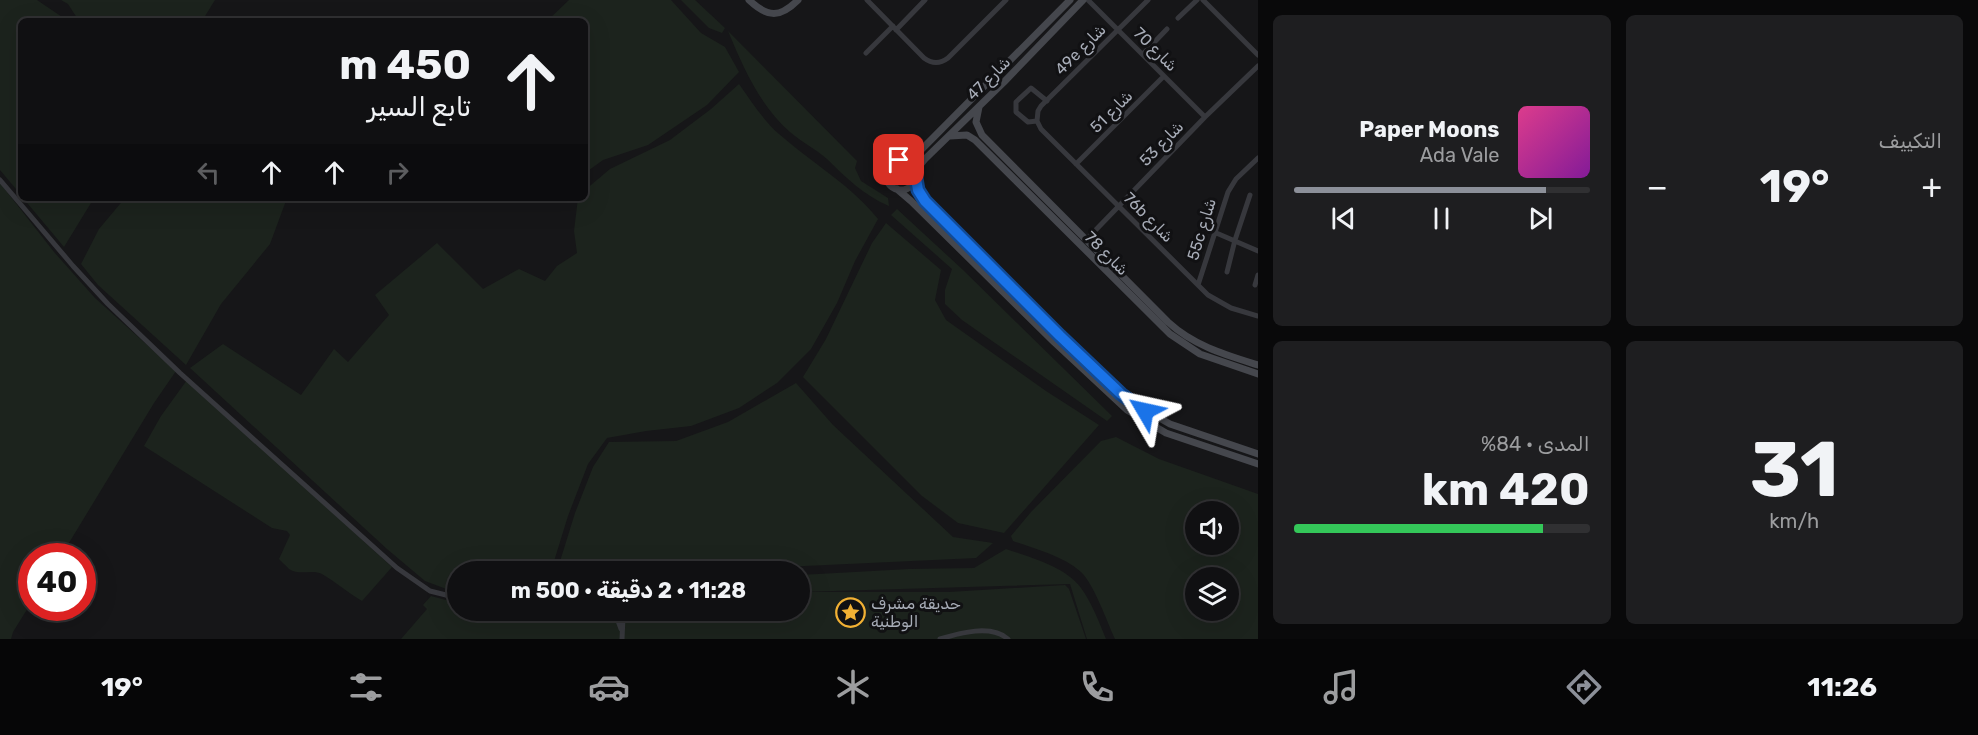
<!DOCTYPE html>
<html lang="ar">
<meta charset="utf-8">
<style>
:root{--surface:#101012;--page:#1e1e20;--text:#f1f3f6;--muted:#9c9d9f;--line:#303032;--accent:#8c9099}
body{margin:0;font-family:Rubik,Vazirmatn,sans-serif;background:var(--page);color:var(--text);direction:rtl;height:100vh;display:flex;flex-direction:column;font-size:22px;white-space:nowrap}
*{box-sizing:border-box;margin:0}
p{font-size:20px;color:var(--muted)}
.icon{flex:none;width:33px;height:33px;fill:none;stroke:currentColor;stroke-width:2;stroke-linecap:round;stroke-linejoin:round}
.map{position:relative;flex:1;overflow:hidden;direction:ltr}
.panel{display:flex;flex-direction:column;gap:15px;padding:15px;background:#09090a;width:720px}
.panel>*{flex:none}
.guide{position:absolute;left:18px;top:18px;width:570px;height:183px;border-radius:9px;box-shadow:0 6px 24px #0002,0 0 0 2px var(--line);direction:rtl;background:#101012;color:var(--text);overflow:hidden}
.buttons{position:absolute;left:1185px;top:501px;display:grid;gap:12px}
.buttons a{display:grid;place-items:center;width:54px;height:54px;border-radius:50%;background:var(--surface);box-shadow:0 6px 24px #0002,0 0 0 2px var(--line);font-size:30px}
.speed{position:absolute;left:18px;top:543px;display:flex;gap:12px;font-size:30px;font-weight:700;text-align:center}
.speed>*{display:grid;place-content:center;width:78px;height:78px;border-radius:50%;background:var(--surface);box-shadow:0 6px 24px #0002,0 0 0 2px var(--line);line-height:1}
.speed .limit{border:9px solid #d22;background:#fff;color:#111}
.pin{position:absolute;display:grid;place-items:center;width:51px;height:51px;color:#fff;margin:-26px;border-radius:12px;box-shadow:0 3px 9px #0006}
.me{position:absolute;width:66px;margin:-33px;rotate:306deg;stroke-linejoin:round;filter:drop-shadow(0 0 4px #0008)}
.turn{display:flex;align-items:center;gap:21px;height:126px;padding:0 18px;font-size:27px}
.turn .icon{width:78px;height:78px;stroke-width:2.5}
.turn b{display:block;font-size:42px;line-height:51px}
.lanes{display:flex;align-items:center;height:57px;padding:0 18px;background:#0003;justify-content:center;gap:30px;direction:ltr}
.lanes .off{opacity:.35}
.big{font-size:45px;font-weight:700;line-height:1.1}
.panel .widget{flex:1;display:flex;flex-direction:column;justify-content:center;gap:9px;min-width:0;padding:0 21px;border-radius:9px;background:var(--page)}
.panel .dial{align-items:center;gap:0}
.dial b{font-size:78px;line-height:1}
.song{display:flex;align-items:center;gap:18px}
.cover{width:72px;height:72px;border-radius:9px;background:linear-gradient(135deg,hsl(330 70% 55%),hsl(290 70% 35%))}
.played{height:6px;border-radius:3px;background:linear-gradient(90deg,var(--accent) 85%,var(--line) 85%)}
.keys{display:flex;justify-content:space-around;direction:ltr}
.heat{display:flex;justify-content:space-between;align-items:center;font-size:33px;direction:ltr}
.charge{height:9px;border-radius:4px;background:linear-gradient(90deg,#34c759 84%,var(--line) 0)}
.panel .tiles{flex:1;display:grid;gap:15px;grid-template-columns:repeat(2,1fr)}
.trip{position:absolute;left:447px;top:561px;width:363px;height:60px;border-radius:30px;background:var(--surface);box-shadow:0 6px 24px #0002,0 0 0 2px var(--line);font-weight:700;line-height:60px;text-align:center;direction:rtl}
.tabs{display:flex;height:96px;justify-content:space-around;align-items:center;background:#060607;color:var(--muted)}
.tabs .icon{width:42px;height:42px}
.tabs .on{color:var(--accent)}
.tabs b{font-size:27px;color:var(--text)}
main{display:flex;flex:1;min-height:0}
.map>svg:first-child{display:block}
.green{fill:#1c231d;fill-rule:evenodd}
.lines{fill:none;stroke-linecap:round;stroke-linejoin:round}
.street{stroke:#37383d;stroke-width:5}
.secondary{stroke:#45474d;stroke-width:7}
.route-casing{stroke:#114b97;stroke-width:15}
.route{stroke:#1a73e8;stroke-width:10}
.labels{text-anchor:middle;stroke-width:6;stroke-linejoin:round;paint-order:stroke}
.street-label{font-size:16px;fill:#a8adb8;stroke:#111113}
.poi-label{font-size:16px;fill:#a8adb8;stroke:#111113;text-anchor:start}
</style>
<main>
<section class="panel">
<div class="tiles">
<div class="widget"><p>التكييف</p>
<div class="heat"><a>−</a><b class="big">19°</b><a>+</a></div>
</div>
<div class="widget">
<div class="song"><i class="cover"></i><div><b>Paper Moons</b><p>Ada Vale</p></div></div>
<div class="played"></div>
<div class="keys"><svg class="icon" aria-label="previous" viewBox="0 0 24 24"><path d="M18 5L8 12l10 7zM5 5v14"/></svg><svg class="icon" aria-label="pause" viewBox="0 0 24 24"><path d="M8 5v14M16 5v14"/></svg><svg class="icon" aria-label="next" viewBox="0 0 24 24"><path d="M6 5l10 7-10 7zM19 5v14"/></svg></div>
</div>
<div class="widget dial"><b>31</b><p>km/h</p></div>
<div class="widget"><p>المدى · 84%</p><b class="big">420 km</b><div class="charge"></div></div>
</div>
</section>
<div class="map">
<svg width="1258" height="639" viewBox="0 0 1258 639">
<rect width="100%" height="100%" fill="#161618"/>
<!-- green -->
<path class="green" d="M0,0H37L68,21H21V195L0,170Z
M61,0H215L202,21H79L68,4Z
M569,0H671L701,33L725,47L739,72L707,105L648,145L603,160L585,173V21H547Z
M681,0H695L725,28L722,33L709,28Z
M728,31L857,161L855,168L861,181L888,198L889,206C865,196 846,178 827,159C816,149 801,142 790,132C760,106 743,67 728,31Z
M739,84C751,101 763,120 779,134C812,163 851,185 878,219L855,261L837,303L811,349L777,383L739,408L691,426L646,431L607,438L588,464L568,516L551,571L458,572L457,593L425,581L387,549L190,368L223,344L301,395L334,349L348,362L389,315L375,295L437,243L483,289L519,269L545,281L557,266L577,253L574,231L578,198H585V190L610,169L670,140L711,109Z
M0,183L54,252L95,298L176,371L154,403L61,556H32L31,603L13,632L11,639H0Z
M23,198H94L64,247Z
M125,198H287L270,244L221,304L186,365L98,285L81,264L99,229Z
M897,209L962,269L1112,416L1107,421L962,320L945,304V290L952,269L891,215Z
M886,223L941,270L935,300L946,320L1046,391L1099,425L1004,533L958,523L922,496L803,377L826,339L872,243Z
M187,380L392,567L362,601C348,593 336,582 322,574C312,569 300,576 289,569C286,566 282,562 279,559L290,535L287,531L272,528L144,446L161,416Z
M796,383L833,425L953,537L993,543L976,558L740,569L714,572L557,571L575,513L593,467L609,442L676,441L728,422Z
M1116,437L1159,459L1258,494V639H1115C1107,622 1094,584 1081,572C1063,556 1035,549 1013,541L1011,536L1031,512L1101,441ZM1196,512H1228V544H1196ZM1196,578H1228V610H1196Z
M1006,549C1029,557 1066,567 1081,588C1092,603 1099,622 1106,639H1087L1070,584L800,592H949L1065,585L1069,589L1086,639H401L427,609L423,605L431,596L457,603L458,610H610L611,613L631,610H800V575L909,569L974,568Z"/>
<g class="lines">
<!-- street -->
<path class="street" d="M867,0L924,58C932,64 940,64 948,58L1006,0
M1088,0L1205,117
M1203,0L1258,55
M1178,18L1197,0
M896,30L925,0
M866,53L893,26
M1143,54L1167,29
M1037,121L1041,129L1208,295L1231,308L1258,316
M1037,121L1038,111L1041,106L1148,0
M1037,121L1028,122L1016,112V102L1031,88L1047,101
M1076,164L1164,76
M0,180L73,266L108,304L180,373L397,568L430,591L458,598
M1214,232L1258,251
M1086,240L1205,117L1258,66
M1227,272L1235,240L1250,195
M1198,285L1228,192L1236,179L1258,158
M1255,285L1258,275
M614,610L621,629
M621,610L623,617L622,639
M940,639C960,633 991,624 1008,639"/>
<!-- secondary -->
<path class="secondary" d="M749,0C768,18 780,18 798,0
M979,107L976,122L982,135L1168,322C1194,346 1226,355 1258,365
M950,136L967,135L975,140L1170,334L1200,354L1258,374
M886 175a15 15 0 1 1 30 0a15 15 0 1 1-30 0Z
M903,160L917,154L1070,0
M917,176L920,165L925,159L1004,82L1083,0
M915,181L918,190L925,201L1060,336L1133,403L1170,424L1258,454
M897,189L911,201L1054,342L1127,410L1166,433L1258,464"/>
</g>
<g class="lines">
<defs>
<path id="route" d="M899,160H907L914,167L918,190L925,201L1060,336L1121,394L1145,411"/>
</defs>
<!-- route casing -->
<use href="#route" class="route-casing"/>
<!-- route -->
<use href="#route" class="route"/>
</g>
<!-- icons -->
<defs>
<symbol id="sight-ring" viewBox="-11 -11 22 22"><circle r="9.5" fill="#111113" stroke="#f2b134" stroke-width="1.5"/><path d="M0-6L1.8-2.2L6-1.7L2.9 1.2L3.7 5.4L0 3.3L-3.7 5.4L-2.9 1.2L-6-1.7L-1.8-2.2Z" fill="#f2b134"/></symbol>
</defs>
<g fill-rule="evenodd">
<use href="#sight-ring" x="834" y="596" width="33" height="33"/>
</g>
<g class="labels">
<!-- street labels -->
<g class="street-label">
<text transform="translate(1080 49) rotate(-45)" y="6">49e شارع</text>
<text transform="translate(1156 49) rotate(45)" y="6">شارع 70</text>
<text transform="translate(988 78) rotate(-45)" y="6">شارع 47</text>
<text transform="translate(1111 111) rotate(-45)" y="6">شارع 51</text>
<text transform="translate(1161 143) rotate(-46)" y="6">شارع 53</text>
<text transform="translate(1149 217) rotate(45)" y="6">76b شارع</text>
<text transform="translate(1201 229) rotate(-73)" y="6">55c شارع</text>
<text transform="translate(1107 253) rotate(45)" y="6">شارع 78</text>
</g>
<!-- poi labels -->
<g class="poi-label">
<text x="871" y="609">حديقة مشرف<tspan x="871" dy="18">الوطنية</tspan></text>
</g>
</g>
</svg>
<div class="buttons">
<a><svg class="icon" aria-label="sound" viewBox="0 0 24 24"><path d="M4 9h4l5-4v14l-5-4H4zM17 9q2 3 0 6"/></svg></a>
<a><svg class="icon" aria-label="layers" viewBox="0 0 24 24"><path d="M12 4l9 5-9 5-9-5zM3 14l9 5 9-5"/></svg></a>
</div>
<div class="speed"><div class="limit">40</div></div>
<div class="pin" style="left:899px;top:160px;background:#d93025"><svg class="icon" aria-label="arrive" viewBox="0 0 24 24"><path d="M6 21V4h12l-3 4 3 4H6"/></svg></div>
<svg class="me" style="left:1145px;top:411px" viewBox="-20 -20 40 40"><path d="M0-17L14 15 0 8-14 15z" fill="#1a73e8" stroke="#fff" stroke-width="4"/></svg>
<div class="trip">11:28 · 2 دقيقة · 500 m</div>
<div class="guide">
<div class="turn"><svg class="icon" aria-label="ahead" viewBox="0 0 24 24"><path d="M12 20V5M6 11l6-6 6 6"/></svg><div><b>450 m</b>تابع السير</div></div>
<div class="lanes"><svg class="icon off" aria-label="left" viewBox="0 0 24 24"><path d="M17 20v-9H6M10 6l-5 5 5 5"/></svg><svg class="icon" aria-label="ahead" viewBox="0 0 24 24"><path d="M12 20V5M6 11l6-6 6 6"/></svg><svg class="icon" aria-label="ahead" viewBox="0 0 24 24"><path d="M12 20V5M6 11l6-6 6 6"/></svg><svg class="icon off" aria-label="right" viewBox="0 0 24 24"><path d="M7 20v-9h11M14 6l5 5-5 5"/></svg></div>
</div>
</div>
</main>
<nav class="tabs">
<b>11:26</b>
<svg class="icon on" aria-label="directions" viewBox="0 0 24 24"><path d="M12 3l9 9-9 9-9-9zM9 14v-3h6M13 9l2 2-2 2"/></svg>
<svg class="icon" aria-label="music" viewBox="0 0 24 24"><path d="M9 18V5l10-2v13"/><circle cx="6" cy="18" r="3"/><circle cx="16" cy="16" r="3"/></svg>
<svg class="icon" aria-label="phone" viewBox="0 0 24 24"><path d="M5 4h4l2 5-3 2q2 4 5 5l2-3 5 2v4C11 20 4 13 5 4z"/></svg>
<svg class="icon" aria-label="climate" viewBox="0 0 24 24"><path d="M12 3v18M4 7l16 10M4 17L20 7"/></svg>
<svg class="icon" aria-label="car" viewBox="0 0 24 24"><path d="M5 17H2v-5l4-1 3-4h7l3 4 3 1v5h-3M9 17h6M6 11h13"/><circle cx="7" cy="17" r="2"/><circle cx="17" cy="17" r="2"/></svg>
<svg class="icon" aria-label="filters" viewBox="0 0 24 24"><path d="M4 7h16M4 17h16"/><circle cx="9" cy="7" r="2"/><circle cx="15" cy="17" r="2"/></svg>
<b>19°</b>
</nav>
